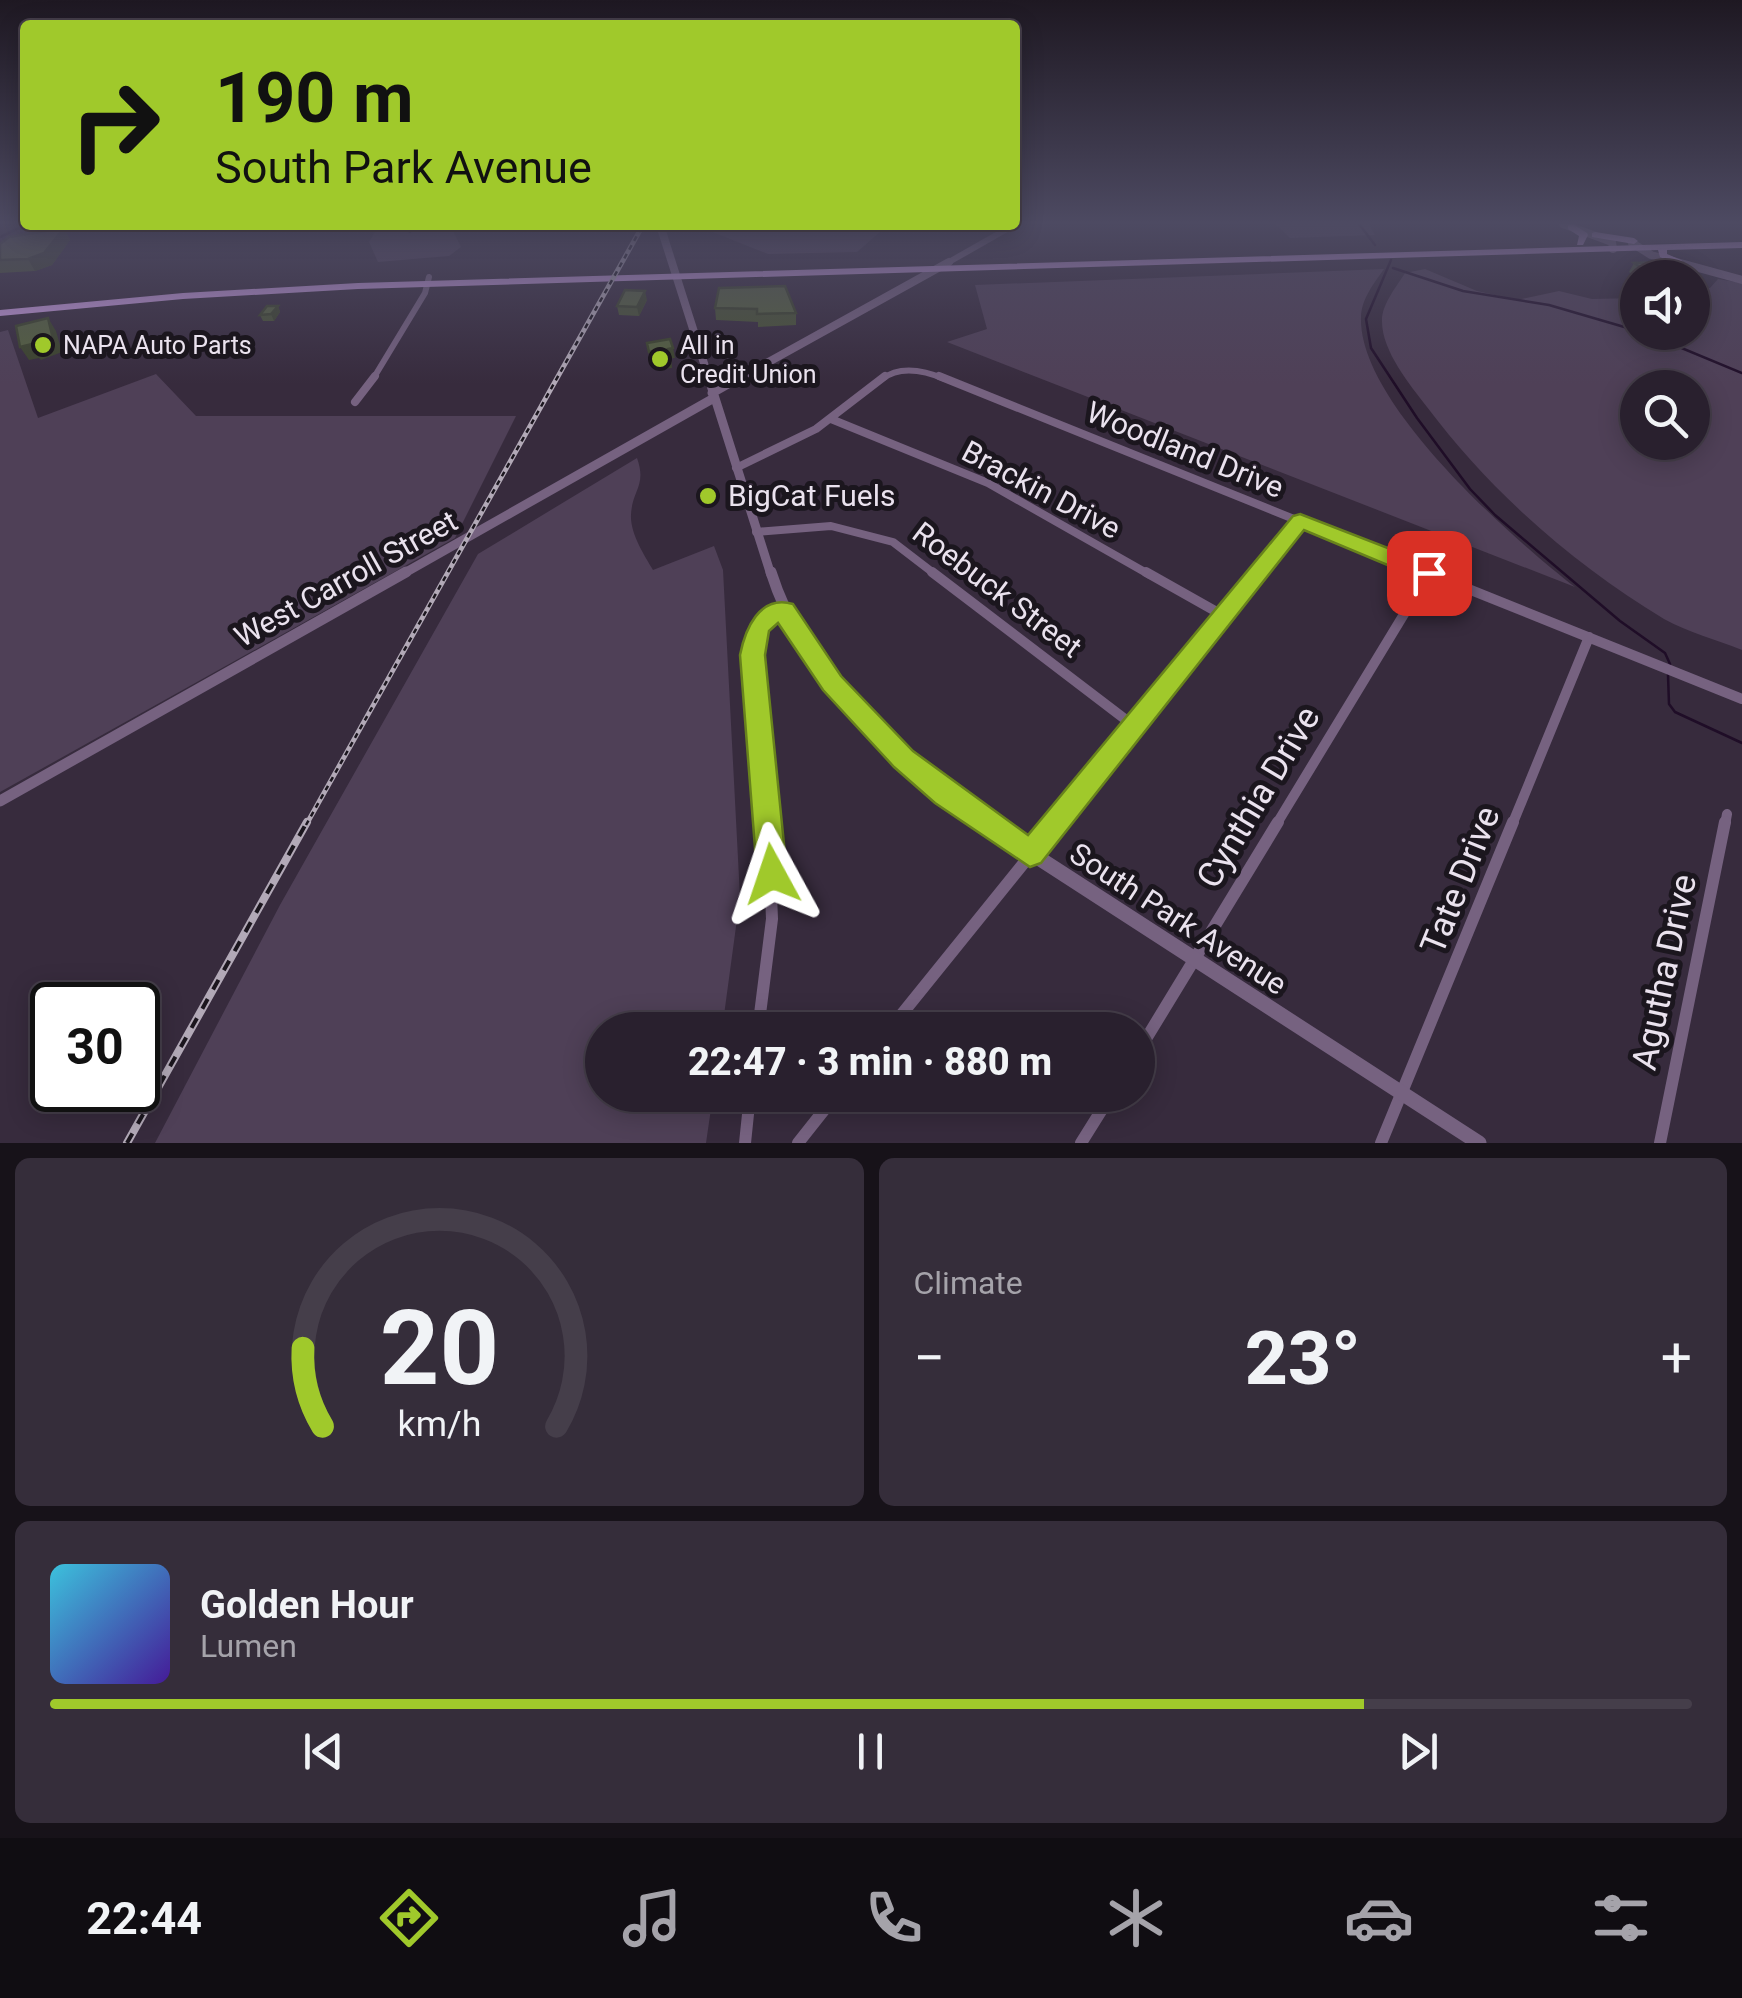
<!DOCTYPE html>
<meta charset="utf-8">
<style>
:root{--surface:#29202e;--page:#352d3a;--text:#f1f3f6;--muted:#a5a3aa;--line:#453e4a;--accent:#a0c92b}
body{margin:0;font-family:Roboto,sans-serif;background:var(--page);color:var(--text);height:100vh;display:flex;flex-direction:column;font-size:38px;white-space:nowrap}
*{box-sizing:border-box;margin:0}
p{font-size:32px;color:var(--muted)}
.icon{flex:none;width:55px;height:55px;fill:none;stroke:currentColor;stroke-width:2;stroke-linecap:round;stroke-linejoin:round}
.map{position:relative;height:1143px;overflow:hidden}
.panel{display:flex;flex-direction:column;gap:15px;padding:15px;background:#171219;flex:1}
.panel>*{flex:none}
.banner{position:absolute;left:20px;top:20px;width:1000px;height:210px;border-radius:10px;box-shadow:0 5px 25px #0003,0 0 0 2px var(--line);background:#a0c92b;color:#111;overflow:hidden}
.tools{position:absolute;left:1620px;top:260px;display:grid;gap:20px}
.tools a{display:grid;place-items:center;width:90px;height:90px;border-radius:50%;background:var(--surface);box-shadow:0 5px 25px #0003,0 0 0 2px var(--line);font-size:50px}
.speed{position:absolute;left:30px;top:982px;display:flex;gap:20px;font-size:50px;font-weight:700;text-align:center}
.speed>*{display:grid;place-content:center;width:130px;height:130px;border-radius:50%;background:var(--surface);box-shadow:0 5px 25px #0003,0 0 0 2px var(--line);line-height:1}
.speed .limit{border:5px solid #111;border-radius:15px;background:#fff;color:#111}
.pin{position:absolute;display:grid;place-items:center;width:85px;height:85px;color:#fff;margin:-42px;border-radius:20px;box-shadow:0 5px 15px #0006}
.me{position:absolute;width:110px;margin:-55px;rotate:355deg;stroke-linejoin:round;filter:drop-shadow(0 0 8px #0008)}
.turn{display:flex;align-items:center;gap:35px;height:210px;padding:0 30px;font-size:45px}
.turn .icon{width:130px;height:130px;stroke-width:2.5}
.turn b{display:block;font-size:70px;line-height:85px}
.big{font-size:75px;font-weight:800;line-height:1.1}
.panel .card{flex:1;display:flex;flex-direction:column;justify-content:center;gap:15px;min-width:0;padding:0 35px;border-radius:15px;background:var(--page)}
.panel .dial{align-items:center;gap:0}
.dial svg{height:260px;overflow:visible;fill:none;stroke:var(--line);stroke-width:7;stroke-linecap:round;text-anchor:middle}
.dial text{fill:var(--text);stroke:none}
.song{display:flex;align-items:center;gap:30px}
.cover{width:120px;height:120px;border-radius:15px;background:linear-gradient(135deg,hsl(190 70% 55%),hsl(260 70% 35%))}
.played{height:10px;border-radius:5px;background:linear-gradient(90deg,var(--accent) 80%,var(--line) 80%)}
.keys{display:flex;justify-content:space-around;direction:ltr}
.heat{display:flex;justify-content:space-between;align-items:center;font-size:55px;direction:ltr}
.panel .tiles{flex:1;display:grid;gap:15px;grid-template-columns:1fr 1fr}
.card:last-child{grid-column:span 2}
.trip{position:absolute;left:585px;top:1012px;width:570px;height:100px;border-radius:50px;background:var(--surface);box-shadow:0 5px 25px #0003,0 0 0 2px var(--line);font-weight:800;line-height:100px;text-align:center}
.dock{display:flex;height:160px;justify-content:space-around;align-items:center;background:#100d12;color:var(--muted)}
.dock .icon{width:70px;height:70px}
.dock .on{color:var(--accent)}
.dock b{font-size:45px;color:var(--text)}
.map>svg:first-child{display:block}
.green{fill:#4f4057;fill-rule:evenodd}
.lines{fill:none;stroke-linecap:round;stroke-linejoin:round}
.stream{stroke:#1f0d27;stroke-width:2.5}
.minor-far3{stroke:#766280;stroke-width:6}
.minor-far2{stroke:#766280;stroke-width:8}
.minor-far1{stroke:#766280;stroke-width:10}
.minor{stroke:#766280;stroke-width:12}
.tertiary-far3{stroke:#766280;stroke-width:8}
.tertiary-far2{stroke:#766280;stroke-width:9}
.tertiary-far1{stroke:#766280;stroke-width:11}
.tertiary{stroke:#766280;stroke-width:15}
.trunk{fill:#c89bde;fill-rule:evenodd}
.rail-far1-casing{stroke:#b2a9b7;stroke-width:5}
.rail-casing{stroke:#b2a9b7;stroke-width:8}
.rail-far1{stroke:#1b161e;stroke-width:2.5;stroke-dasharray:5;stroke-linecap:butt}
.rail{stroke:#1b161e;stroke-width:4;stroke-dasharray:11;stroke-linecap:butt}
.wall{fill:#495335}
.shaded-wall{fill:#3c442b}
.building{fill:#55613e;stroke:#3c442b;stroke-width:2.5}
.route{fill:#a0c92b;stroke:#68831c;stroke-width:2.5}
.poi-dot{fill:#a0c92b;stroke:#1b161e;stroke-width:4}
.labels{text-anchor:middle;stroke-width:10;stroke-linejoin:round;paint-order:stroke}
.far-poi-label{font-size:25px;fill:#eae2ee;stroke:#1b161e;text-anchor:start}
.street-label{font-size:30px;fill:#eae2ee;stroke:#1b161e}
.poi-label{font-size:30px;fill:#eae2ee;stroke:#1b161e;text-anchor:start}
.near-street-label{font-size:35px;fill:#eae2ee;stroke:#1b161e}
</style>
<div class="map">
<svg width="1742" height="1143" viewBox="0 0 1742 1143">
<rect width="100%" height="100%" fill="#372b3d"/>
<!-- green -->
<path class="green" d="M1276,224H1369L1375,235L1290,238Z
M379,225H450L461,247L449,256L378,262L369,242Z
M695,225H888L857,252L768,254Z
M1384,269C1374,283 1361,300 1361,317C1358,403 1512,538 1575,587L947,342L987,329L975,285Z
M1425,269L1477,291L1517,300L1559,291L1592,299L1637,298L1638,332H1692L1693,288H1710L1718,279L1742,283V650C1717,640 1688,632 1664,619C1572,563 1492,493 1427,407C1410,385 1381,350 1382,320C1382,304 1397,286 1405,273ZM1638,388H1692V442H1638Z
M8,330L38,418L156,374L196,416H516L455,538L0,792V332Z
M637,458C647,486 632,490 631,515C630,533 644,555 653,570L714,546L723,570L740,897L722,1030H602V1095H713L706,1143H155L280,905L478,554Z"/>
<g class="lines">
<!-- stream -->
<path class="stream" d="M1359,224L1375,245
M405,225L410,232
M0,237L25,225
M1391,260L1366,319L1371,348L1417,418L1470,489L1495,515L1620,621L1665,653L1670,664
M1393,268L1463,291L1549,305L1638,331
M1643,332L1742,373
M1668,675L1669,704L1675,712L1742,743"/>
<!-- minor-far3 -->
<path class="minor-far3" d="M949,262L1014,225
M373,379L425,293L429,277
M882,379C900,365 926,371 945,379"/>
<!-- minor-far2 -->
<path class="minor-far2" d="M939,376L1433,575
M355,402L375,376
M831,419L988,483L1150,575
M736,468L816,429L885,376
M756,532L831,526L893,542L936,575
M1257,575L1300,521"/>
<!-- minor-far1 -->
<path class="minor-far1" d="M932,572L1134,726
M1146,572L1224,616
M1426,572L1742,699
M768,825L753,643L760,623L785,610
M1055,825L1259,572
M1276,825L1429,573
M1512,825L1589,637
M1725,825L1727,814"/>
<!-- minor -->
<path class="minor" d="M758,1030L772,919L768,822
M889,1030L1057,822
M1138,1052L1278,822
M745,1143L750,1095
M798,1143L836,1095
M1081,1143L1111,1095
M1381,1143L1513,822
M1660,1143L1725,822"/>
<!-- tertiary-far3 -->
<path class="tertiary-far3" d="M1563,224L1612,242L1613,249
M660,225L709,379
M1632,243L1651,255L1742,280
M738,379L949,262"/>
<!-- tertiary-far2 -->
<path class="tertiary-far2" d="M708,376L771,575
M712,393L742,376
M401,575L714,398"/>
<!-- tertiary-far1 -->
<path class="tertiary-far1" d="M771,572C805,680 898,760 986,825
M0,801L406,572"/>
<!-- tertiary -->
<path class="tertiary" d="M983,822L1479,1143"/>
<!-- trunk -->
<path class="trunk" d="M1568,225H1574L1587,233L1588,235L1583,245H1577L1579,236L1568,229Z
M1595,232L1634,238L1638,241L1634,244L1592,237V233Z
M1742,242V248L1667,250V254L1681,260L1683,262L1678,265L1660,257L1658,250L358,289L183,299L0,316V310L183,293L358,283Z"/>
<defs>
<path id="rail-far1" d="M306,825L643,225"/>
<path id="rail" d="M127,1143L307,822"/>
</defs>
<!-- rail-far1 casing -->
<use href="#rail-far1" class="rail-far1-casing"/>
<!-- rail casing -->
<use href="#rail" class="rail-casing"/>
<!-- rail-far1 -->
<use href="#rail-far1" class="rail-far1"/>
<!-- rail -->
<use href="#rail" class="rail"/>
</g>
<!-- wall -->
<path class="wall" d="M64,228L70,240L52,265L35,271L0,273V244Z
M1634,263L1686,272L1683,278H1638L1629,272Z
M719,288L796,313V325L758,327V322L716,320L715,308Z
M647,300L639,316L619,315L617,306Z
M278,306L280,312L274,321H263L260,315Z"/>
<!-- shaded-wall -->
<path class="shaded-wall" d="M64,228L70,240L52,265L35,271L28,259Z
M645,291L647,300L639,316L637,307Z
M278,306L280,312L274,321L271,314Z
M48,318L56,331L62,352L41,360L39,358L29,360L20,347Z
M673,348L675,358H671L672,368L661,369L660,360L668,349Z
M657,350L659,360L651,361L649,352Z"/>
<!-- building -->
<path class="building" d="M64,228L44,253L28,259L0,260V244L9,237Z
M1669,262L1686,272L1650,274L1634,263Z
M785,286L796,313L757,314V309L715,308L719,288Z
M625,290L645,291L637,307L617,306Z
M267,306H278L271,314L260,315Z
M48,318L53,339L33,348L32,344L20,347L16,326Z
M670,339L673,348L668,349L671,358L660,360L657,350L649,352L647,343Z"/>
<!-- sky -->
<linearGradient id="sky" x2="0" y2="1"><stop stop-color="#1e1822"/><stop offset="0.58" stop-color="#4d4a62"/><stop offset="1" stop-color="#4d4a62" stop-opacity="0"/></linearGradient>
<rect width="1742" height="384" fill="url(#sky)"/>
<!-- route -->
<path class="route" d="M1300,514L1437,567L1441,573L1429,581L1421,579L1304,530L1041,863L1030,867L935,803L894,767L823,690L778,623L769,631L765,655L787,874L782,884L772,888L761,884L757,874L740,655C745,630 759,594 793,604L841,676L913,751L1028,835L1293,516Z"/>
<!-- markers -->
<g class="poi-dot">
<circle cx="43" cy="345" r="10"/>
<circle cx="660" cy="359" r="10"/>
<circle cx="708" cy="496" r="10"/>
</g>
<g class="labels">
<!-- far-poi labels -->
<g class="far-poi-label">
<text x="63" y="354">NAPA Auto Parts</text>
<text x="680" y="354">All in<tspan x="680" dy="29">Credit Union</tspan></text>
</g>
<!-- street labels -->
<g class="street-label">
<text transform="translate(1185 450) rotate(22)" y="10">Woodland Drive</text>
<text transform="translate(1041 490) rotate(28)" y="10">Brackin Drive</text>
<text transform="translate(346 579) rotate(-29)" y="10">West Carroll Street</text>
<text transform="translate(997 590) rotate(37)" y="10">Roebuck Street</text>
<text transform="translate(1178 919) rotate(33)" y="10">South Park Avenue</text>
</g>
<!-- poi labels -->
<g class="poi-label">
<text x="728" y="506">BigCat Fuels</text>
</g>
<!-- near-street labels -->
<g class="near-street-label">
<text transform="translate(1258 797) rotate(-59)" y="12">Cynthia Drive</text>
<text transform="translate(1460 880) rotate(-68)" y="12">Tate Drive</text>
<text transform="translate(1664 972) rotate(-78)" y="12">Agutha Drive</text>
</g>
</g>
</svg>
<div class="tools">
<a><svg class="icon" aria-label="sound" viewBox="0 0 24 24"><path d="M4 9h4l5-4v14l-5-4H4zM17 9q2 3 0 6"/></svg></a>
<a><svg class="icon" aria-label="search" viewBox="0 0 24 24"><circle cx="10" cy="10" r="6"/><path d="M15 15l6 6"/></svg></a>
</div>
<div class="speed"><div class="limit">30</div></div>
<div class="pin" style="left:1429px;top:573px;background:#d93025"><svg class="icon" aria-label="arrive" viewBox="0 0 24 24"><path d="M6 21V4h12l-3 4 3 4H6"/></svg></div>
<svg class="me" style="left:772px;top:874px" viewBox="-20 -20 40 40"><path d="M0-17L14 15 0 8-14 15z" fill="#a0c92b" stroke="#fff" stroke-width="4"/></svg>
<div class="trip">22:47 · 3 min · 880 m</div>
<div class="banner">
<div class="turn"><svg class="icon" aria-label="right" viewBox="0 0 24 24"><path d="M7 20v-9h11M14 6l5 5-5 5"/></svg><div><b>190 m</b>South Park Avenue</div></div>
</div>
</div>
<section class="panel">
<div class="tiles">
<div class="card dial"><svg viewBox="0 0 100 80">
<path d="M14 69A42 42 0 1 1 86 69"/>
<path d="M14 69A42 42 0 0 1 8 45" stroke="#a0c92b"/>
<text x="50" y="56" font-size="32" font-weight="700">20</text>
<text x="50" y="72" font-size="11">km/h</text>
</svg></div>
<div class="card"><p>Climate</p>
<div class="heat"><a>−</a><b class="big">23°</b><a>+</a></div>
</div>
<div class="card">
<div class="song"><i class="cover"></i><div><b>Golden Hour</b><p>Lumen</p></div></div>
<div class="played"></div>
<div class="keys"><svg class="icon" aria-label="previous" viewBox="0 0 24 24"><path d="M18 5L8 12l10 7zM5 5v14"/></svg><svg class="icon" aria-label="pause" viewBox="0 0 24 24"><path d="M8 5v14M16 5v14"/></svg><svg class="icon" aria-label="next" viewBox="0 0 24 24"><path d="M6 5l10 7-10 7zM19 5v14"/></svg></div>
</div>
</div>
</section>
<nav class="dock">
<b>22:44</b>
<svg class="icon on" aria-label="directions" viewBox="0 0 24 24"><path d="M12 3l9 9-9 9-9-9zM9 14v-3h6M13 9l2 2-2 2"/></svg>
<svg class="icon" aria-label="music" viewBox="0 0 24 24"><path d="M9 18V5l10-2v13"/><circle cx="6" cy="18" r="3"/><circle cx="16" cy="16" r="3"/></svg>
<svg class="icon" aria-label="phone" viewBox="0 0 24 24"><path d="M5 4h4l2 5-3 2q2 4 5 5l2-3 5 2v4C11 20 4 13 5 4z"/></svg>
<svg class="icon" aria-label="climate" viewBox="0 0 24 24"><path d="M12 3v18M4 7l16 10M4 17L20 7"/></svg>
<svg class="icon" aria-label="car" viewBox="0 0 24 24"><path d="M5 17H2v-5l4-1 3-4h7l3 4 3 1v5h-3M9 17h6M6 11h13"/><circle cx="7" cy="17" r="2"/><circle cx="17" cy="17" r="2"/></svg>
<svg class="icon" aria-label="filters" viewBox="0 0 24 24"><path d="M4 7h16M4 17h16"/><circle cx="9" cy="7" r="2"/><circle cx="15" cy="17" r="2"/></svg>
</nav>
